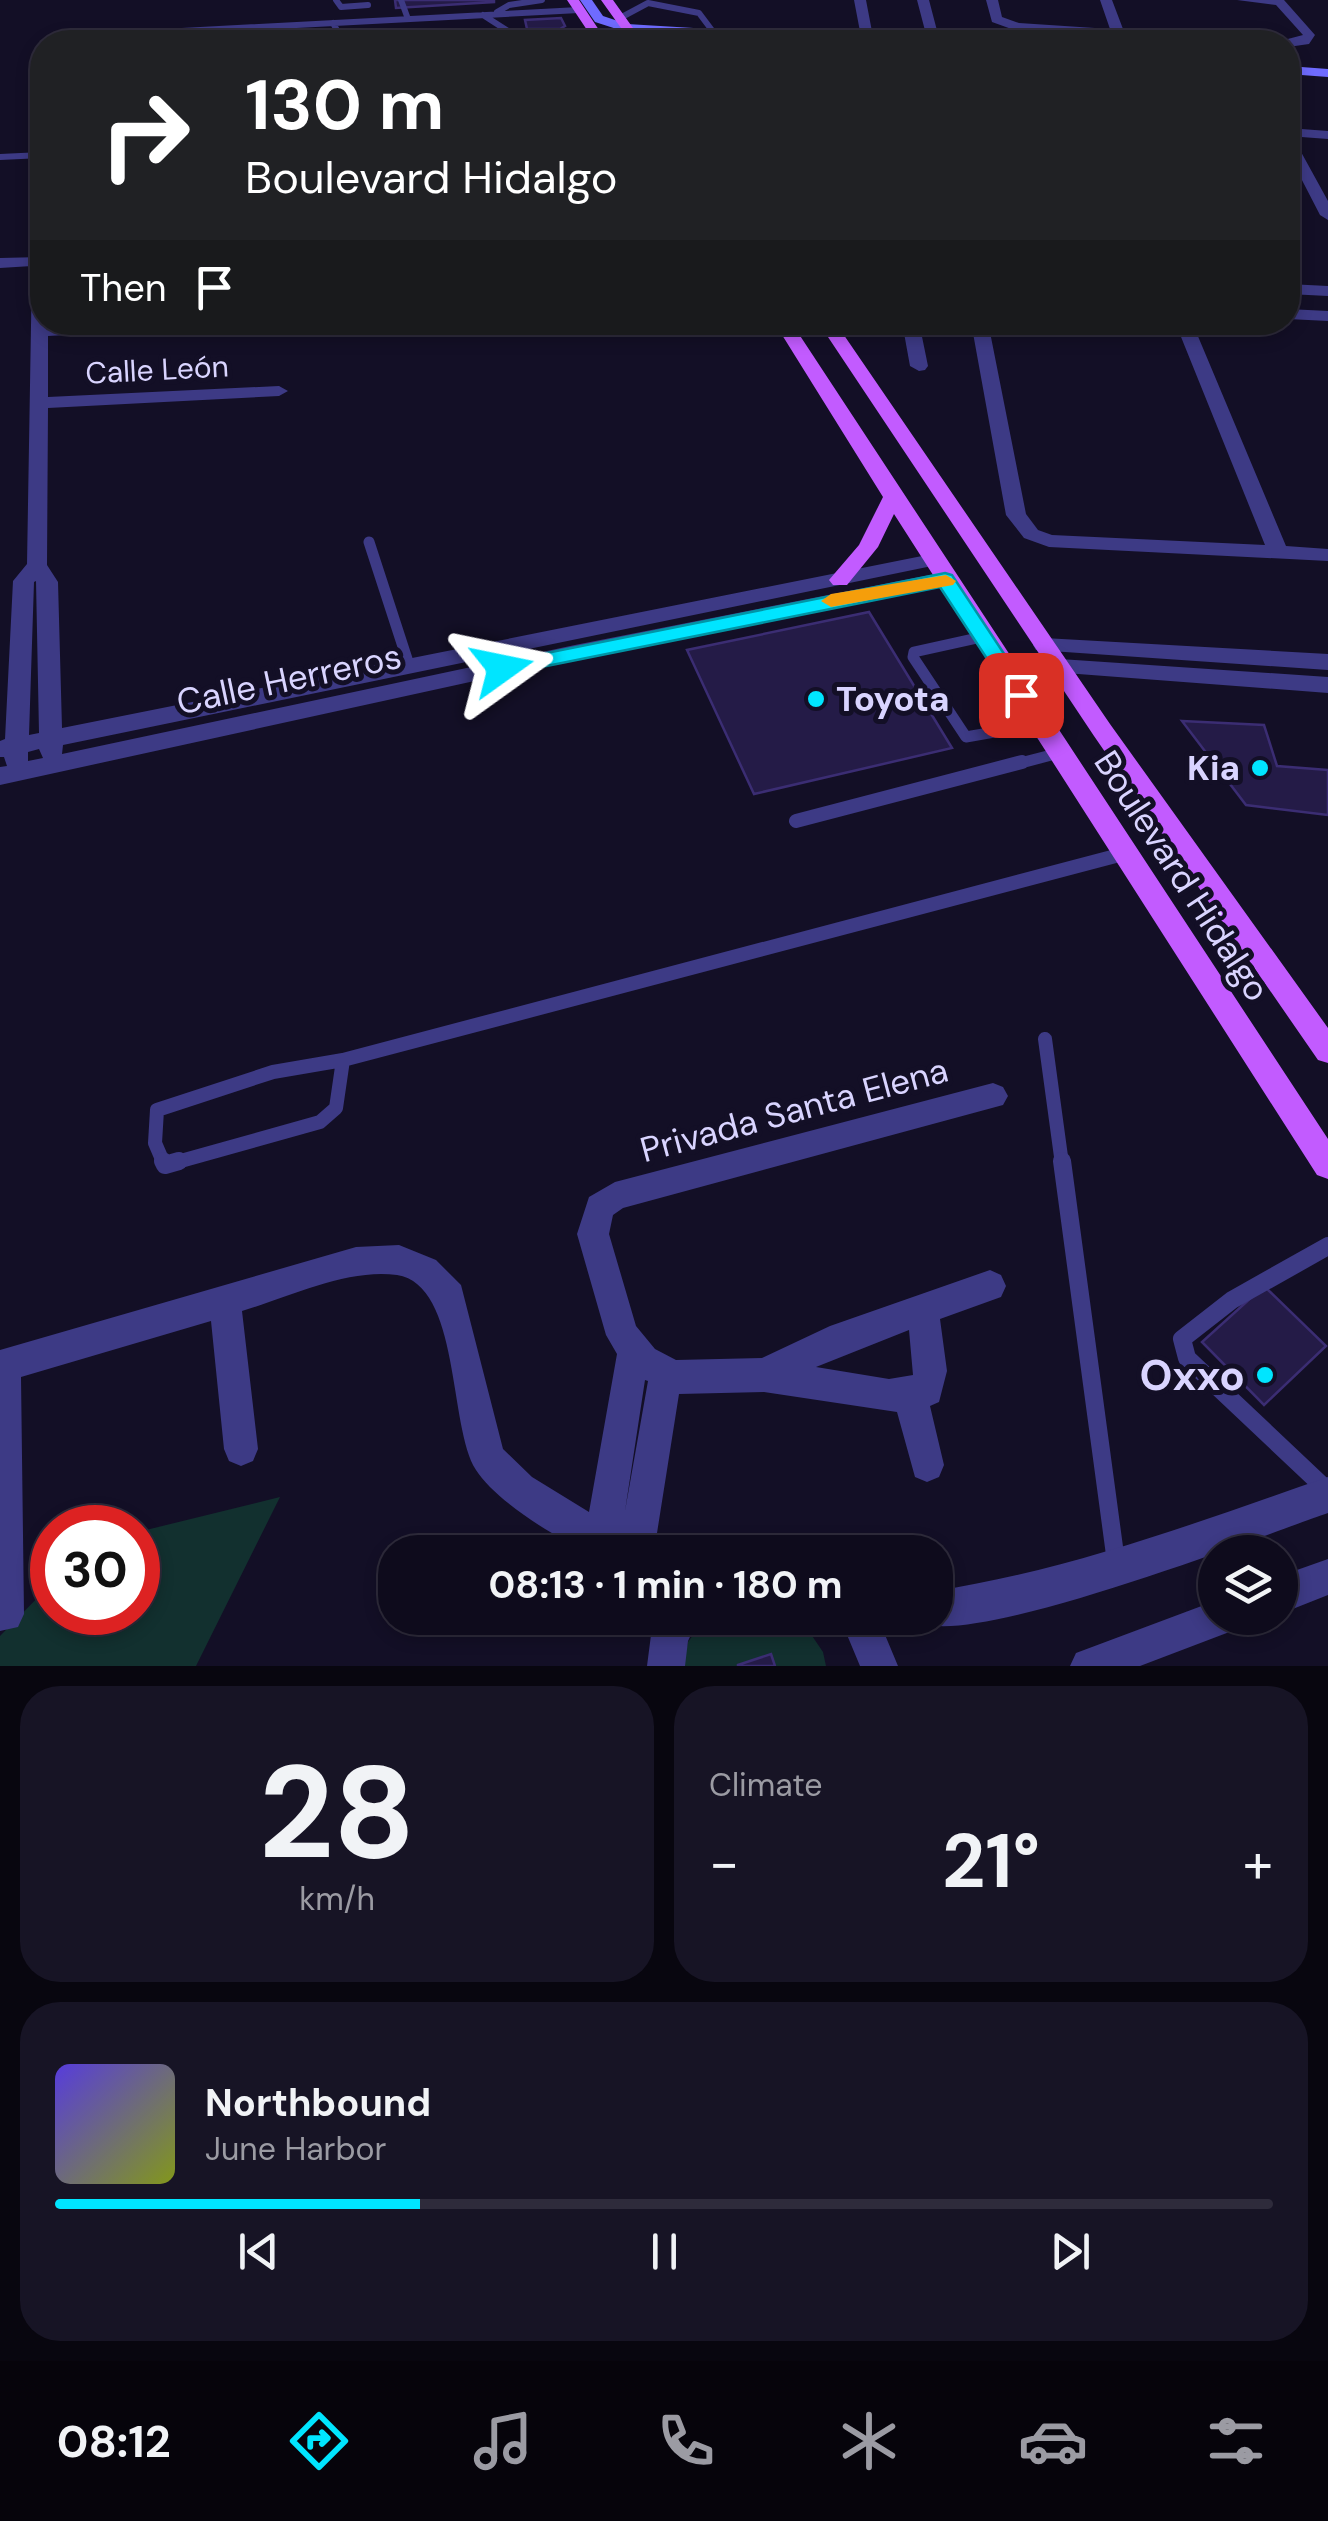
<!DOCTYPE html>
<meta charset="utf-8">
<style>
:root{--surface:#0e0b1c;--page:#171425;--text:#f1f3f6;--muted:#9b9ba3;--line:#2e2b3b;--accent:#00e5ff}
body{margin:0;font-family:"DM Sans",sans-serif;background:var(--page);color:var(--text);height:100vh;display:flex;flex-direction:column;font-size:38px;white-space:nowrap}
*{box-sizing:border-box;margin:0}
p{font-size:32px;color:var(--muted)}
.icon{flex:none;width:55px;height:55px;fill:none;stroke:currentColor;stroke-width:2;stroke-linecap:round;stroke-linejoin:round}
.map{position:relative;height:1666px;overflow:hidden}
.sheet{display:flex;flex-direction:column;gap:20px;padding:20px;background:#08060f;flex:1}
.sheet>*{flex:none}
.top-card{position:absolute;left:30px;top:30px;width:1270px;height:305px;border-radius:40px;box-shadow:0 5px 15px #0003,0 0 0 2px var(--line);background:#202124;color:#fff;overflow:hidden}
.buttons{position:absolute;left:1198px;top:1535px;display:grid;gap:20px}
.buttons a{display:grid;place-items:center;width:100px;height:100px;border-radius:50%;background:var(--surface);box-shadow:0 5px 15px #0003,0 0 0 2px var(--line);font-size:50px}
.speed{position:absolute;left:30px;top:1505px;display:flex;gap:20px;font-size:50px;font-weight:700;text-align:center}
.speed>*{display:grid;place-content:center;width:130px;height:130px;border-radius:50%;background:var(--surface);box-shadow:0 5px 15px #0003,0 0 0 2px var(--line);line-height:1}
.speed .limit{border:15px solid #d22;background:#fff;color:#111}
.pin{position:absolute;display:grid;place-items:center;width:85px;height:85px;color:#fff;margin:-42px;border-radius:20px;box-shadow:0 5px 15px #0006}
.me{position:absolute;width:110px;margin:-55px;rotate:78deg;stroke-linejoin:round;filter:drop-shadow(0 0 8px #0008)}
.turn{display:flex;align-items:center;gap:35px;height:210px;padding:0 50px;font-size:45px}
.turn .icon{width:130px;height:130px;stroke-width:2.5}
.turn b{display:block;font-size:70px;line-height:85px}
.then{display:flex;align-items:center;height:95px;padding:0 50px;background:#0003;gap:20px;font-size:38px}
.big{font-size:75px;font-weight:700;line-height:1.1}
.sheet .widget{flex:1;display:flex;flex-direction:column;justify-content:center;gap:15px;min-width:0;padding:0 35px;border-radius:40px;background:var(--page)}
.sheet .dial{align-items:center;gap:0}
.dial b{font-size:130px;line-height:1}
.song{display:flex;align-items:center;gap:30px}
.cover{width:120px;height:120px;border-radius:15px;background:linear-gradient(135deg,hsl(250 70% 55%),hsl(70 70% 35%))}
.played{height:10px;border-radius:5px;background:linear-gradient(90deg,var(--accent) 30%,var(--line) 30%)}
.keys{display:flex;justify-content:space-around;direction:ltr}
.heat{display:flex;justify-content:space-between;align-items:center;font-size:55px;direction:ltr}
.sheet .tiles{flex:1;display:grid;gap:20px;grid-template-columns:1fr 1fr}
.widget:last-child{grid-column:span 2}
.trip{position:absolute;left:378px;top:1535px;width:575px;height:100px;border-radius:40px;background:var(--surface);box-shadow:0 5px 15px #0003,0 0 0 2px var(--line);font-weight:700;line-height:100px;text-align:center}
.tab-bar{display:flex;height:160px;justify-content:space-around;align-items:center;background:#06040b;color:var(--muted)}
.tab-bar .icon{width:70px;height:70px}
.tab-bar .active{color:var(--accent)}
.tab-bar b{font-size:45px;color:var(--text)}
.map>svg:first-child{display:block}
.green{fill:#12302f}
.building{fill:#241b47;stroke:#3b2d73;stroke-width:2.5}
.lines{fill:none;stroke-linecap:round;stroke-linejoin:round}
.lane-far3{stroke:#3d3a85;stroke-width:6}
.lane-far2{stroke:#3d3a85;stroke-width:11}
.lane-far1{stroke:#3d3a85;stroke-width:14}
.lane{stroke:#3d3a85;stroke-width:18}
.street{fill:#3d3a85;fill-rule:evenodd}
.secondary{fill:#6f6bff;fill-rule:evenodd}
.primary{fill:#c25bff;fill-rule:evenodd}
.route{fill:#00e5ff;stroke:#0095a6;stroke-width:2.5}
.slow{fill:#f59e0b}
.poi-dot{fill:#00e5ff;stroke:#130f26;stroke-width:4}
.labels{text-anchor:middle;stroke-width:10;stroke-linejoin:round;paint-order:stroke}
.far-street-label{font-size:30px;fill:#d9d4ff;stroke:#130f26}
.street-label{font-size:35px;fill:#d9d4ff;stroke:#130f26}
.poi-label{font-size:35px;font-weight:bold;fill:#d9d4ff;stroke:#130f26;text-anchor:start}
.near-poi-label{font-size:42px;font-weight:bold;fill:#d9d4ff;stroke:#130f26;text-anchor:end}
</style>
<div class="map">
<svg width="1328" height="1666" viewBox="0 0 1328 1666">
<rect width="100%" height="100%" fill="#130f26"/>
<!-- green -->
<path class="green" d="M280,1497L196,1666H0V1636L51,1584L52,1612H138V1536L142,1531Z
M705,1618H800L823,1652L826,1666H683L688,1642Z"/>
<!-- building -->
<path class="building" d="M395,0H494V2L396,8Z
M561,18L565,26L560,29H527L525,20Z
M869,612L952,748L754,794L687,650Z
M1182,721L1264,725L1277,766L1328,770V815L1246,805Z
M1264,1286L1326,1346L1264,1405L1202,1342Z
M771,1654L775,1666H738V1665Z"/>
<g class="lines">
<!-- lane-far3 -->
<path class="lane-far3" d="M336,0L341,7L368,5
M401,0L408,19
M497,12L509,5L542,0
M483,15L525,42
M620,18L648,3L699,13L714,33
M333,23L340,36L354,42
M126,34L579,10
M517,42H544
M566,42L597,37
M0,157L42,155"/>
<!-- lane-far2 -->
<path class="lane-far2" d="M369,542L409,665
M982,637L914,652L913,657L966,737L1040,724
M1013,765L1059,753"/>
<!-- lane-far1 -->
<path class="lane-far1" d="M796,821L1022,762
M1045,1039L1062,1164
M343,1060L1127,853
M164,1164L155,1143L157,1110L273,1072L343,1060
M170,1164L320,1122L336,1108L343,1060"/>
<!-- lane -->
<path class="lane" d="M163,1161L165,1165L179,1161
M1062,1161L1116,1562
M1328,1246L1232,1300L1182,1339L1187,1358L1328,1491"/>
<!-- street -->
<path class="street" d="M854,0H866L874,42H862Z
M917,0H929L940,42H928Z
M986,0H998L1002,17L1019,23L1110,29L1100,0H1112L1123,29L1276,38L1282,42H1220L1017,31L992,22Z
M1237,0H1284L1315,35L1309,44L1288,47L1284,40L1303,35L1276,5Z
M1288,128L1328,131V139L1288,136Z
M1288,137L1295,141L1328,201V220L1320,215L1288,153Z
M42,257V322L48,325L217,322L209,327L48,336V397L279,386L288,391L279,396L48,408L47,565L58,582L62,728L932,554L942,560L932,566L63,745L62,754L575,645L945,572L955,579L945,586L575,659L0,785V767L7,766L4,757H0V741L5,739L13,581L27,564L32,266L0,268V258ZM36,581L39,733L29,735L34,582ZM39,749L43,758L28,761V752Z
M1288,284L1328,286V296L1288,294Z
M1288,309L1328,311V321L1288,319Z
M902,322H919L928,366L925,370L919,371L910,366Z
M971,322H988L1026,514L1038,530L1052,535L1265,545L1175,322H1192L1286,546L1328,549V561L1049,547L1024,538L1006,515Z
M1044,638L1328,654V670L1036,650L1033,645L1036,640Z
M1060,659L1328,677V693L1052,672L1049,667L1052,662Z
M993,1083L1003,1087L1008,1096L1003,1105L623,1208L613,1215L609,1234L636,1326L655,1349L676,1360L762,1358L830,1326L990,1270L1001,1275L1006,1286L1001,1297L940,1319L947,1371L939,1402L930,1406L944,1465L939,1477L927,1482L915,1477L897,1412L764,1392L679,1394L654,1552C636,1552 611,1557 593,1552C559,1542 495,1500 476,1470C448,1426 461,1285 397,1275C348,1268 289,1297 242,1311L258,1449L253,1461L241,1466L229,1461L224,1449L211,1321L21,1377L24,1614L18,1627L0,1631V1350L356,1247L399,1245L436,1260L461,1285L503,1449L532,1477L589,1512L617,1354L606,1335L577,1234L589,1197L615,1182ZM909,1330L913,1375L889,1379L816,1367ZM645,1380L648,1381L625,1511Z
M1328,1477V1513C1259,1537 978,1646 922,1623L919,1618H935V1591C1071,1570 1198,1522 1328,1477Z
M1328,1559V1595L1280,1614V1576Z
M1215,1601V1618H1237L1232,1631L1140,1666H1070L1076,1653Z
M659,1618H699L688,1641L685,1666H647L651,1635Z
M840,1618H878L898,1666H860Z"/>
<!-- secondary -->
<path class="secondary" d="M580,0H592L603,16L627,24L860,38L866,42H806L626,32L595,22Z
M1288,66L1328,69V77L1288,74Z"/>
<!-- primary -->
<path class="primary" d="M567,0H579L607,42H595Z
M601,0H613L643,42H631Z
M774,322H791L1328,1139V1179L1317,1175L894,514L878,547L847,585H833L829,580L859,545L883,497Z
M818,322H835L1110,724L1328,1028V1063L1318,1060L1094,736Z"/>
</g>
<!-- route -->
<path class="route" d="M945,573L952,575L1028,690L1031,695L1028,700H1014L940,587L502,675L491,668L502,662Z"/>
<!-- slow -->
<path class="slow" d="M946,575L956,581L953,585L831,607L821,601L831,594Z"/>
<!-- markers -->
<g class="poi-dot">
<circle cx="816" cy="699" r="10"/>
<circle cx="1260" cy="768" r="10"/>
<circle cx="1265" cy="1375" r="10"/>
</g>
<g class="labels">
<!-- far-street labels -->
<g class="far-street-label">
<text transform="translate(157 370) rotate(-3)" y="10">Calle León</text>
</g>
<!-- street labels -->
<g class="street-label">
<text transform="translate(289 679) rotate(-12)" y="12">Calle Herreros</text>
<text transform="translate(1182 876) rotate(57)" y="12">Boulevard Hidalgo</text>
<text transform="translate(794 1110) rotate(-15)" y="12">Privada Santa Elena</text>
</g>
<!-- poi labels -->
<g class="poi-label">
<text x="836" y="711">Toyota</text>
<text x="1240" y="780" text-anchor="end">Kia</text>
</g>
<!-- near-poi labels -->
<g class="near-poi-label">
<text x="1245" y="1390">Oxxo</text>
</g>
</g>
</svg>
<div class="buttons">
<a><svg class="icon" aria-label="layers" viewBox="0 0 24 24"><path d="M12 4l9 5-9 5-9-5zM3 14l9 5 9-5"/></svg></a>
</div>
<div class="speed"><div class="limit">30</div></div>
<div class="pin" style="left:1021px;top:695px;background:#d93025"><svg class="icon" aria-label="arrive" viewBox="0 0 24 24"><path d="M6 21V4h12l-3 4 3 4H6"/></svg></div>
<svg class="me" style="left:502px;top:668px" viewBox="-20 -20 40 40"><path d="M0-17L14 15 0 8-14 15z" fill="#00e5ff" stroke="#fff" stroke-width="4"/></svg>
<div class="trip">08:13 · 1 min · 180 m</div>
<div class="top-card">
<div class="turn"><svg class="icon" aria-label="right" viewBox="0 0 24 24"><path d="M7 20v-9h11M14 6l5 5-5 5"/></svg><div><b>130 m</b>Boulevard Hidalgo</div></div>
<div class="then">Then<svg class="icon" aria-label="arrive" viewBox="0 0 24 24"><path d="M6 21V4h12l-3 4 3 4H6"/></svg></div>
</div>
</div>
<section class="sheet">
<div class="tiles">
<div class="widget dial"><b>28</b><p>km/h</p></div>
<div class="widget"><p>Climate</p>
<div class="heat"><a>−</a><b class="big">21°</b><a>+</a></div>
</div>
<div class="widget">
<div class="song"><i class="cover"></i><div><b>Northbound</b><p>June Harbor</p></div></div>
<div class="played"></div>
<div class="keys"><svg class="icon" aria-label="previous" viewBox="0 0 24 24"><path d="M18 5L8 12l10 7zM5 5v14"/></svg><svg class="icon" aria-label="pause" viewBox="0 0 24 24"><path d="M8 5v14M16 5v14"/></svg><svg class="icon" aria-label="next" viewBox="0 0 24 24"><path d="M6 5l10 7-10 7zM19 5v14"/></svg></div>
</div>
</div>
</section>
<nav class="tab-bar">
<b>08:12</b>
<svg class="icon active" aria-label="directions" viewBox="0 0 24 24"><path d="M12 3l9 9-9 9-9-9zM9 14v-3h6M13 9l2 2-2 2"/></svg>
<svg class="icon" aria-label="music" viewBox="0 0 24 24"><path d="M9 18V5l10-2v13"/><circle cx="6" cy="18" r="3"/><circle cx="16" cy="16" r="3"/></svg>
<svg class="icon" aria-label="phone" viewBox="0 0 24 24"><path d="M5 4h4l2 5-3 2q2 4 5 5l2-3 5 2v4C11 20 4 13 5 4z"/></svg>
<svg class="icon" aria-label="climate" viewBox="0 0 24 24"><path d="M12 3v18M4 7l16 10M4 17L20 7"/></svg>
<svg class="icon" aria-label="car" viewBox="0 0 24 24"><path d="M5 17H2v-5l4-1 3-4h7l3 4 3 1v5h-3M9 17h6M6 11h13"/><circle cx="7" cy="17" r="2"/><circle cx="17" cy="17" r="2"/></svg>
<svg class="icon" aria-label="filters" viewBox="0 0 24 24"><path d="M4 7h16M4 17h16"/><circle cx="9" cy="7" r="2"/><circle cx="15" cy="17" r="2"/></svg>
</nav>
